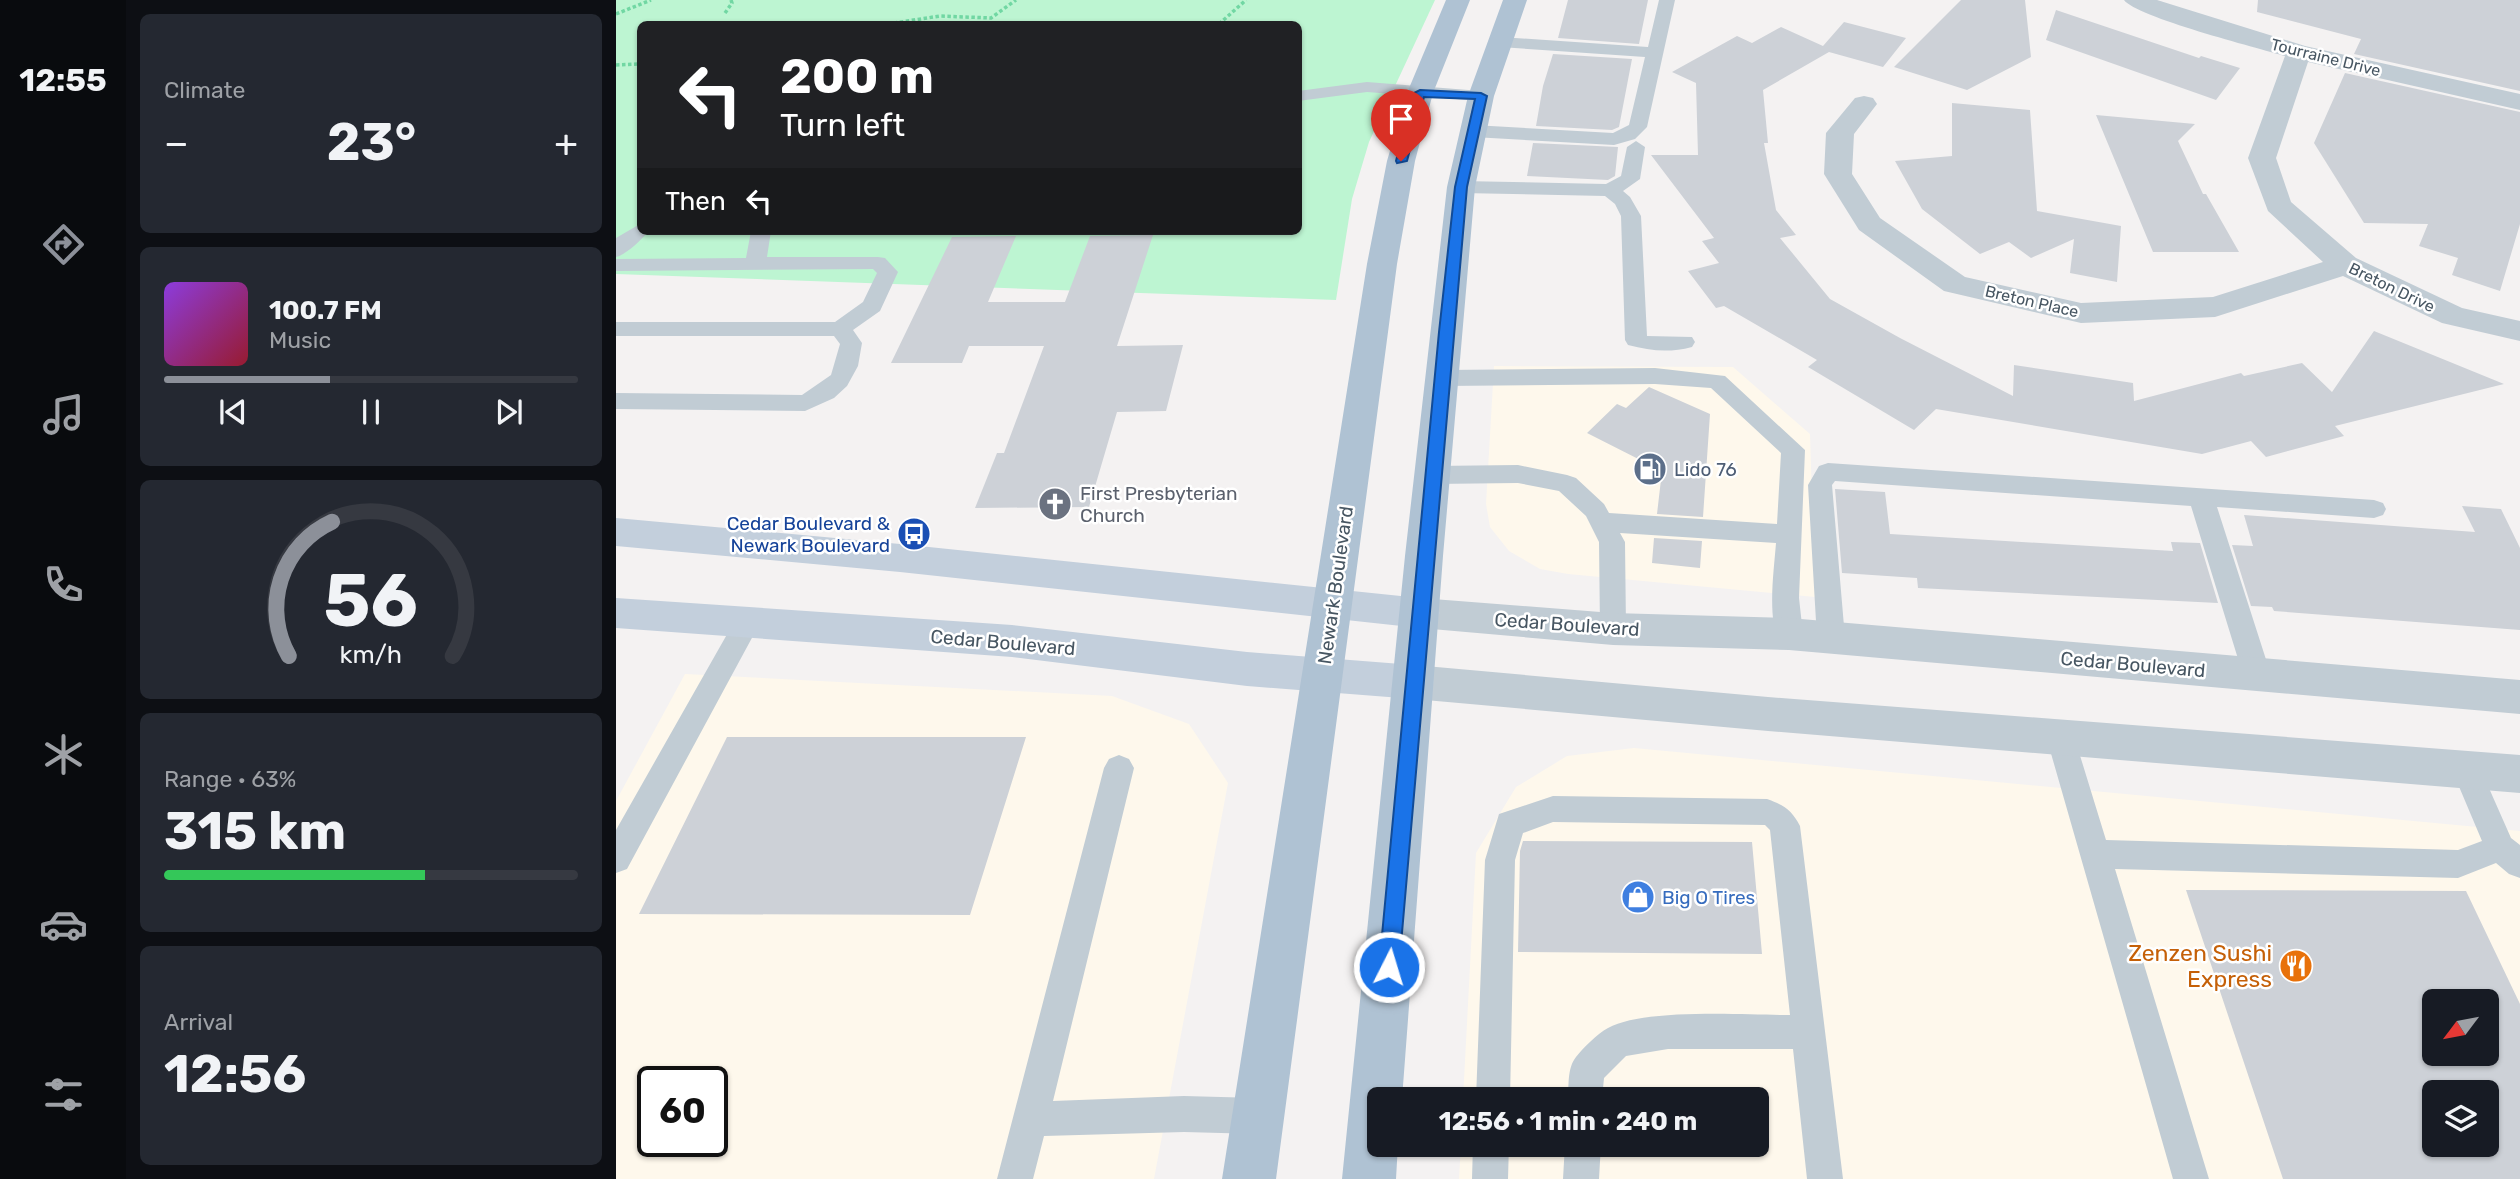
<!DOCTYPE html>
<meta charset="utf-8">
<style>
:root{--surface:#171b24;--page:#242831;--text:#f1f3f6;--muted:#9ea1a6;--line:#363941;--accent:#8c9099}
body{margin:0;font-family:Rubik,sans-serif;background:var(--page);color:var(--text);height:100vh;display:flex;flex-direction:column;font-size:26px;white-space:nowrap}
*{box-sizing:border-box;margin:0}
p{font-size:23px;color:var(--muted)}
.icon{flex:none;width:38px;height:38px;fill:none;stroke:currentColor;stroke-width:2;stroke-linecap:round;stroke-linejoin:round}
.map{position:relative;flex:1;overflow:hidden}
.side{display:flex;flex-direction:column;gap:14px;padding:14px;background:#0d0f14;width:490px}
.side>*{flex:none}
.guide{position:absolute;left:21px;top:21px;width:665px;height:214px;border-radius:10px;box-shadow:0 2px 5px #0004;background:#202124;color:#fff;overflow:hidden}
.needle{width:46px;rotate:238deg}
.fabs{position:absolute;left:1806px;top:989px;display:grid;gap:14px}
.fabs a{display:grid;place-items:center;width:77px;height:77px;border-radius:10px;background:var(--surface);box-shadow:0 2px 5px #0004;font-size:35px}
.speed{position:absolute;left:21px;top:1066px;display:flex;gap:14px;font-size:35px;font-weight:700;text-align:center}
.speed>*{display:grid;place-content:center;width:91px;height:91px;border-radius:50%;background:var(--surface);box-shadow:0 2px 5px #0004;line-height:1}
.speed .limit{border:4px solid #111;border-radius:10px;background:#fff;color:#111}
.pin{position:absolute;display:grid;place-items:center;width:60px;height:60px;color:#fff;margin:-72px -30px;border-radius:50% 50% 50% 0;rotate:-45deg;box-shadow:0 0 7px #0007}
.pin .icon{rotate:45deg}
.me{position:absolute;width:77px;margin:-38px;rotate:5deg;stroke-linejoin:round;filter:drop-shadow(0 0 5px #0008)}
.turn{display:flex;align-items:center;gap:24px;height:147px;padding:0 28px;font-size:32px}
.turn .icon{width:91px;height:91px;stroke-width:2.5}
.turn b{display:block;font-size:49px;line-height:60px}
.then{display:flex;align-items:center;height:66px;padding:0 28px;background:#0003;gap:14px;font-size:26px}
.big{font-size:52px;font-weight:700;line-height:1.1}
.side .card{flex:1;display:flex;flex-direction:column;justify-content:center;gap:10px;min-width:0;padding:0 24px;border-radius:10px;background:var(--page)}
.side .dial{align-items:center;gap:0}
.dial svg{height:182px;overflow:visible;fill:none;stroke:var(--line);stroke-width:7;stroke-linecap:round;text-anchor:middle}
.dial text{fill:var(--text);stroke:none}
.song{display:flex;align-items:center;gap:21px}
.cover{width:84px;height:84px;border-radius:10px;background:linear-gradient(135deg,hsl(270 70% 55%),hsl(350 70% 35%))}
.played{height:7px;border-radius:4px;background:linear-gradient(90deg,var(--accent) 40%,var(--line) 40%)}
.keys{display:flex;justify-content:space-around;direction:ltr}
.heat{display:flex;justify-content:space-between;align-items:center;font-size:38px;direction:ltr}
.charge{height:10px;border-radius:5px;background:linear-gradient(90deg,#34c759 63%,var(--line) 0)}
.trip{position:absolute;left:751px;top:1087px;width:402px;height:70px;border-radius:10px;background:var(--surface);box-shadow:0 2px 5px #0004;font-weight:700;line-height:70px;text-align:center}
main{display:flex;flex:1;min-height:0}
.tab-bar{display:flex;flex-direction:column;width:126px;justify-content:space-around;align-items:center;background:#090b0e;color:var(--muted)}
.tab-bar .icon{width:49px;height:49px}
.tab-bar .active{color:var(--accent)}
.tab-bar b{font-size:32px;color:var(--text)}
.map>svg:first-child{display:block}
.commercial{fill:#fef8ec;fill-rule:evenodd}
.green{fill:#bdf5d2;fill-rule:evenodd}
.building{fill:#cdd1d7;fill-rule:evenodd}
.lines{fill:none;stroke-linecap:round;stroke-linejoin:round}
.path{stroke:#71d7a3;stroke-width:3.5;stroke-dasharray:3.5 2.5;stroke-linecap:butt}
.service{fill:#c1ccd4;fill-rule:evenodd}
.minor{fill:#c1ccd4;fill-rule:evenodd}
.tertiary{fill:#c1ccd4;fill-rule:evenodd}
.secondary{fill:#c3cfdc;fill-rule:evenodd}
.primary{fill:#afc2d3;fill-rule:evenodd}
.route{fill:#1a73e8;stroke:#114b97;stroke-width:2}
.labels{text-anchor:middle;stroke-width:5;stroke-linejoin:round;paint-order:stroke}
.far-street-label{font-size:16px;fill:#475662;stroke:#fff}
.service-label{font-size:19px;fill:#4e5e75;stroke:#fff;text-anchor:start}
.worship-label{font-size:19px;fill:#5b616d;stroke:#fff;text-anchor:start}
.transit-label{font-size:19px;fill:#164399;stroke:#fff;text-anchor:end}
.street-label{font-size:19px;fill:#475662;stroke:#fff}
.shop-label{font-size:19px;fill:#366cbe;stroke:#fff;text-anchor:start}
.near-food-label{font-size:23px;fill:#c56008;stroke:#fff;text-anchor:end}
</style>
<main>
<nav class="tab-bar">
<b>12:55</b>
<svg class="icon active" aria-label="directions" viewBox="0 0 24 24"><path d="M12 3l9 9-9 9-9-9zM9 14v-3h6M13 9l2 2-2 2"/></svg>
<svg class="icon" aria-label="music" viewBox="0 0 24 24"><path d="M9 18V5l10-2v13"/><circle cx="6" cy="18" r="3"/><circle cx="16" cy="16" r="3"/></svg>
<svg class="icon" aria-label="phone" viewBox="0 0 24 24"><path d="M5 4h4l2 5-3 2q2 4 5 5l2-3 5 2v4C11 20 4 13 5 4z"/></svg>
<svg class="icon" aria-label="climate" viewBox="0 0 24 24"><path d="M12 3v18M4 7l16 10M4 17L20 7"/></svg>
<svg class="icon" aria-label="car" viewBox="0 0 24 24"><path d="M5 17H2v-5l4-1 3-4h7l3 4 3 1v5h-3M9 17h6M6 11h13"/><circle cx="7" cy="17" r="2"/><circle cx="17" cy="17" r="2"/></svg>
<svg class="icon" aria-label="filters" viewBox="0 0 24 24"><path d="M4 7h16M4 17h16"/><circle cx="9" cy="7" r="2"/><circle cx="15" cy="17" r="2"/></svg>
</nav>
<section class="side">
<div class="card"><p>Climate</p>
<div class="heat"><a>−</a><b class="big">23°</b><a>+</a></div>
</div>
<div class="card">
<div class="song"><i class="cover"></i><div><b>100.7 FM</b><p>Music</p></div></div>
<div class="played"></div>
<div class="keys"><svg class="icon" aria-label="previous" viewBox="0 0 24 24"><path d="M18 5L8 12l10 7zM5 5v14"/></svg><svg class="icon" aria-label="pause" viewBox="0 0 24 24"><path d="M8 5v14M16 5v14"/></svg><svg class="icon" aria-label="next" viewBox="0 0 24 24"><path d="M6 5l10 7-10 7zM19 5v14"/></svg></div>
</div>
<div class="card dial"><svg viewBox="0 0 100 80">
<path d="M14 69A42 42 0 1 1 86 69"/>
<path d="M14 69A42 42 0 0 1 33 10" stroke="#8c9099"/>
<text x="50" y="56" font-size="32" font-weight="700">56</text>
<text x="50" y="72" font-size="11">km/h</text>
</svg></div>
<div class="card"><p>Range · 63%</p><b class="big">315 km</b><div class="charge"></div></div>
<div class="card"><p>Arrival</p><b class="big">12:56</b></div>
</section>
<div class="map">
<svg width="1904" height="1179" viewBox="0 0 1904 1179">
<rect width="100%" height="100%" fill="#f4f2f2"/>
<!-- commercial -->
<path class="commercial" d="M878,366L1117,367L1194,434L1199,597L952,574L924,569L893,551L874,527L870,504Z
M69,674L496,696L573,724L612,783L538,1179H0V801ZM37,1082H96V1141H37Z
M1018,748L1904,831V1179H843L845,1145L1141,1144V1099H847L860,853L900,787L951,756ZM1818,1001H1871V1054H1818ZM1818,1092H1871V1144H1818Z"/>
<!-- green -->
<path class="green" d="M0,0H819L753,142L736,199L720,300L0,274ZM24,24H682V231H24Z"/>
<!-- building -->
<path class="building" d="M952,0H1032L1023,44L942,38Z
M1345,0H1409L1415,57L1351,90L1278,67Z
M1642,0H1904V91L1738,54L1745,39L1641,12Z
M1440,10L1583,58L1585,56L1624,68L1600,100L1430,40Z
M1228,22L1290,38L1267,67L1213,52L1147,90L1152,143H1148L1160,210L1180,235L1164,238L1214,299L1284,338L1397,396L1398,365L1517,383L1518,401L1625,373L1628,376L1686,363L1716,392L1758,331L1888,384L1719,426L1728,436L1650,457L1635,441L1586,454L1320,409L1298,430L1192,367L1201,360L1108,306L1100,308L1072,271L1103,263L1086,241L1098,238L1035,155H1082L1080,83L1056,72L1121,36L1136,43L1165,27L1207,46Z
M937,54L1016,59L1003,127L996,130L920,126L927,86Z
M1729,73L1904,112V224L1884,291L1836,275L1842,258L1803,246L1812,224L1748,223L1698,143Z
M1336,103L1414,110L1421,211L1505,226L1501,282L1454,273L1458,239L1415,258L1393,242L1364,254L1306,209L1279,161L1336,156Z
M1480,115L1579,124L1562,141L1587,194H1590L1623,252H1537Z
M917,143L1002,147L999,176L992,180L911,176Z
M537,235L501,346L567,345L550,411L501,412L473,507L359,508L381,453H388L428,346H353L346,363H275L336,237L400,236L372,302H449L474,236Z
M1033,387L1094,414L1087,517L1041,514L1046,471L971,433L1001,404L1010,408Z
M1219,489L1269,492L1274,534L1557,551L1555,542L1584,543L1602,603L1302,588L1301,578L1226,573Z
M1846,506L1885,509L1904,548V630L1658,611L1656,607L1635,606L1616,545L1637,546L1628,515L1859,532Z
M1038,538L1086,541L1084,568L1036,563Z
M111,737H410L354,915L23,914Z
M907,841L1136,842L1146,954L902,952L904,851Z
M1570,890L1850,891L1904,1004V1179H1667ZM1818,1001H1871V1054H1818ZM1818,1092H1871V1144H1818Z"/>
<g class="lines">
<!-- path -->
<path class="path" d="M109,13L116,3L115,0
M0,14L35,0
M272,24L324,16L375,18L400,0
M603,24L630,0
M0,65L24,64"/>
<!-- service -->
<path class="service" d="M1043,0H1059L1031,127L1019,139L998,145L857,137L848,131L857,125L997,133L1013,125L1029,57L884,47L875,42L884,37L1032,47Z
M751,82L865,91L874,96L865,101L751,92L682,101V91Z
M1020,141L1029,147L1024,179L1007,191L1014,197L1025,216L1031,336L1076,337L1079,342L1076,347C1053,353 1035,351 1012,345L1009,340L1005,216L999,204L989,196L845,193L835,187L845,181L990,184L1005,176L1011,147Z
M24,224V231H33C26,239 10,255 0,257V238Z
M135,231H155L151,257H262L269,258L282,272L264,311L237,330L246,343L242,366L231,386L218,398L189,411L0,409V393L186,395L215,375L224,344L218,336H0V322H219L247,302L261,273L257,269L0,271V259L130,258Z
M1039,368L1109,376L1189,450L1183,598L1187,634L1183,642L1173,645L1163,642C1151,617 1158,570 1160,543L1004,533L1009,542L1010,629L1007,637L997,640L987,637L984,629L983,542L970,516L943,491L902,483L817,484L808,481L805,475L808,469L817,466L902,465L951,475L960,478L988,504L993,513L1161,524L1165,453L1095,388L1039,384L827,386L819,383L816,378L819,373L827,370Z
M1212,463L1758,500L1767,503L1770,509L1767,515L1758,518L1601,507L1655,675L1651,683L1641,686L1631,683L1627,675L1575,506L1219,481L1216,485L1229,638L1225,646L1215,649L1205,646L1201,638L1192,485L1203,466Z
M131,612L140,615L144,623L11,869L0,873V830L122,615Z
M1444,724L1454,727L1458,736L1490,840L1842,850L1866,841L1836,770L1841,761L1851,757L1861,761L1895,838L1904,845V878L1893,874L1880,863L1842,878L1499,869L1593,1179H1557L1430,736L1434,727Z
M503,755L513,759L518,768L437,1101L568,1096L642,1098L654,1104L660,1116L654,1128L642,1134L568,1132L428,1136L417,1179H381L488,768L493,759Z
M937,796L1151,799C1168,805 1176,810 1184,826L1227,1179H1191L1177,1049H1052L1010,1056L988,1078L986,1099H952C953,1086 951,1068 960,1057C967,1048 981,1034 992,1028C1028,1008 1130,1015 1174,1015L1154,830L1149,825L937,822L907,833L899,860L894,1099H860L869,860L883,814Z
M857,1144H893L892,1179H856Z
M949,1144H985L983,1179H947Z"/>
<!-- minor -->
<path class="minor" d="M1508,0H1541L1689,46L1904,94V110L1692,62L1660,158L1675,202L1740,258L1846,308L1904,321V341L1826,323L1727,276L1599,317L1465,323L1328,291L1243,230L1208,174L1210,133L1239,98L1248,96L1257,98L1261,104L1238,134L1236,174L1264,218L1349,277L1465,303L1597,297L1707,262L1652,211L1632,158L1669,56C1642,48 1520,17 1508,0Z"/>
<!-- tertiary -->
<path class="tertiary" d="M804,598L997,613L1173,618L1904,680V714L1173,650L997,645L804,628L790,624L784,613L790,602Z
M798,665L1152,697L1904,755V793L1152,731L798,699L784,694L778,682L784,670Z"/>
<!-- secondary -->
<path class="secondary" d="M0,518L284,544L804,598L818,602L824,613L818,624L804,628L284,572L0,546Z
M0,598L396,625L631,652L798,665L812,670L818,682L812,694L798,699L631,686L396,657L0,628Z"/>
<!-- primary -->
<path class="primary" d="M830,0H854L817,93L799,161L781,264L660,1179H606L751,264L771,161L791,93Z
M887,0H911L878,96L859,187L827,556L786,1099H763V1144H782L780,1179H726L789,556L831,187L852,96Z"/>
</g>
<!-- route -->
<path class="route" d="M804,90L865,93L871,96L851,187L783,967L780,974L773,977L766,974L763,967L823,332L839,187L859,99L808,97L791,161L781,163L780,161L798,93Z"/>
<!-- icons -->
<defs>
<symbol id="fuel-disc" viewBox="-11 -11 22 22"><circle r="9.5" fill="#5c6f8a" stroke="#fff"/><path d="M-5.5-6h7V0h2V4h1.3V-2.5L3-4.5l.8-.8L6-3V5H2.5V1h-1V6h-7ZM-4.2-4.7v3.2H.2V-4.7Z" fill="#fff"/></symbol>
<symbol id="church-disc" viewBox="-11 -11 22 22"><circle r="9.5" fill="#6b7280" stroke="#fff"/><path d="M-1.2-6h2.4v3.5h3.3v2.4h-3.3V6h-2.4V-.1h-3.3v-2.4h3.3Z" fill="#fff"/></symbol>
<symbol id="bus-disc" viewBox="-11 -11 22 22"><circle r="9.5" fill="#1a4fb4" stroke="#fff"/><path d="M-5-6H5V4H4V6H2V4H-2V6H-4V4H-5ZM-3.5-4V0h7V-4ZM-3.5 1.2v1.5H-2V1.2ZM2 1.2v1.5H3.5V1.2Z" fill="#fff"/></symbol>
<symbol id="shop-disc" viewBox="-11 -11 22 22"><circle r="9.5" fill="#3f7fe0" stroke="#fff"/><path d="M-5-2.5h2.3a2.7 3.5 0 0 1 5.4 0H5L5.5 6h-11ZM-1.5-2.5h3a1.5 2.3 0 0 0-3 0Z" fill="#fff"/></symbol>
<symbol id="restaurant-disc" viewBox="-11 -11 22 22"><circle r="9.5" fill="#e8710a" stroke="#fff"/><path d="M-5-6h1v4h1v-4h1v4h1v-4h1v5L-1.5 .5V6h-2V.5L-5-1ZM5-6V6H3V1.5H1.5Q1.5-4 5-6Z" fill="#fff"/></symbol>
</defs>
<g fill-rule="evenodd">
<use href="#fuel-disc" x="1015" y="450" width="38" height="38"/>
<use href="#church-disc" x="420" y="485" width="38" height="38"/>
<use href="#bus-disc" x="279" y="515" width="38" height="38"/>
<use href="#shop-disc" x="1003" y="878" width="38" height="38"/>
<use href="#restaurant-disc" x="1661" y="947" width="38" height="38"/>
</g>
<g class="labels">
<!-- far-street labels -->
<g class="far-street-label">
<text transform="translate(1710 57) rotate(14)" y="6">Tourraine Drive</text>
<text transform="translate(1776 287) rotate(26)" y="6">Breton Drive</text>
<text transform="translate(1416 301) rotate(13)" y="6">Breton Place</text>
</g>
<!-- service labels -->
<g class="service-label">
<text x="1058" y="476">Lido 76</text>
</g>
<!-- worship labels -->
<g class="worship-label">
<text x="464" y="500">First Presbyterian<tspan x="464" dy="22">Church</tspan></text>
</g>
<!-- transit labels -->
<g class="transit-label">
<text x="274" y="530">Cedar Boulevard &amp;<tspan x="274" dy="22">Newark Boulevard</tspan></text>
</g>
<!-- street labels -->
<g class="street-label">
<text transform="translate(719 585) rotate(-82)" y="7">Newark Boulevard</text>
<text transform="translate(951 624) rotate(4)" y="7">Cedar Boulevard</text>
<text transform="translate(387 642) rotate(5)" y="7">Cedar Boulevard</text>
<text transform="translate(1517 664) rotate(5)" y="7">Cedar Boulevard</text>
</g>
<!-- shop labels -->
<g class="shop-label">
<text x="1046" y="904">Big O Tires</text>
</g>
<!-- near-food labels -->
<g class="near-food-label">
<text x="1656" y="961">Zenzen Sushi<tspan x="1656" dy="26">Express</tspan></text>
</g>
</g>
</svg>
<div class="fabs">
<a><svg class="needle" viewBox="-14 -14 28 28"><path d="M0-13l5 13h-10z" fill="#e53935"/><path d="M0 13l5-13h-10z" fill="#9ea1a6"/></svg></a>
<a><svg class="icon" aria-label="layers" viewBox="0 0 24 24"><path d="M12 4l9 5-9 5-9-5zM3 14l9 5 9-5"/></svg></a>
</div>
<div class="speed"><div class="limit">60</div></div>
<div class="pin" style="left:785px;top:161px;background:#d93025"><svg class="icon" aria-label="arrive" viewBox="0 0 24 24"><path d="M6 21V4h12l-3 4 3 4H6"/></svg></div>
<svg class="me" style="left:773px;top:967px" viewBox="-20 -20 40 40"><circle r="17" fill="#1a73e8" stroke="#fff" stroke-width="3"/><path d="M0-11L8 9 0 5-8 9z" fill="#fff"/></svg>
<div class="trip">12:56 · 1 min · 240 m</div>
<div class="guide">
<div class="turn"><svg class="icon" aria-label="left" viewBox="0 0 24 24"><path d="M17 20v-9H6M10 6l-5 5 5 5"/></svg><div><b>200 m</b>Turn left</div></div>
<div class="then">Then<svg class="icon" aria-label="left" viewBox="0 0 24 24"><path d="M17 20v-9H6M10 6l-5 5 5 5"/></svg></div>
</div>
</div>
</main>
